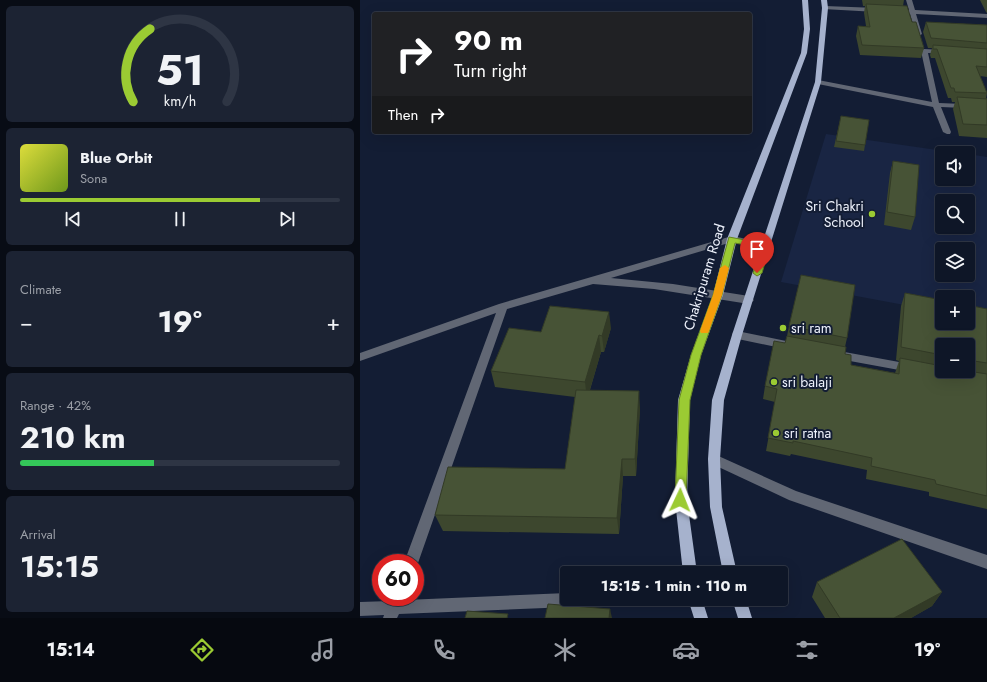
<!DOCTYPE html>
<meta charset="utf-8">
<style>
:root{--surface:#0e1627;--page:#1c2333;--text:#f1f3f6;--muted:#9b9fa7;--line:#2e3544;--accent:#9bcb33}
body{margin:0;font-family:Jost,sans-serif;background:var(--page);color:var(--text);height:100vh;display:flex;flex-direction:column;font-size:15px;white-space:nowrap}
*{box-sizing:border-box;margin:0}
p{font-size:13px;color:var(--muted)}
.icon{flex:none;width:22px;height:22px;fill:none;stroke:currentColor;stroke-width:2;stroke-linecap:round;stroke-linejoin:round}
.map{position:relative;flex:1;overflow:hidden}
.panel{display:flex;flex-direction:column;gap:6px;padding:6px;background:#080c15;width:360px}
.panel>*{flex:none}
.top-card{position:absolute;left:12px;top:12px;width:380px;height:122px;border-radius:4px;box-shadow:0 4px 16px #0002,0 0 0 1px var(--line);background:#202124;color:#fff;overflow:hidden}
.controls{position:absolute;left:575px;top:146px;display:grid;gap:8px}
.controls a{display:grid;place-items:center;width:40px;height:40px;border-radius:4px;background:var(--surface);box-shadow:0 4px 16px #0002,0 0 0 1px var(--line);font-size:20px}
.speed{position:absolute;left:12px;top:554px;display:flex;gap:8px;font-size:20px;font-weight:700;text-align:center}
.speed>*{display:grid;place-content:center;width:52px;height:52px;border-radius:50%;background:var(--surface);box-shadow:0 4px 16px #0002,0 0 0 1px var(--line);line-height:1}
.speed .limit{border:6px solid #d22;background:#fff;color:#111}
.pin{position:absolute;display:grid;place-items:center;width:34px;height:34px;color:#fff;margin:-41px -17px;border-radius:50% 50% 50% 0;rotate:-45deg;box-shadow:0 0 4px #0007}
.pin .icon{rotate:45deg}
.me{position:absolute;width:44px;margin:-22px;rotate:2deg;stroke-linejoin:round;filter:drop-shadow(0 0 3px #0008)}
.turn{display:flex;align-items:center;gap:14px;height:84px;padding:0 16px;font-size:18px}
.turn .icon{width:52px;height:52px;stroke-width:2.5}
.turn b{display:block;font-size:28px;line-height:34px}
.then{display:flex;align-items:center;height:38px;padding:0 16px;background:#0003;gap:8px;font-size:15px}
.big{font-size:30px;font-weight:700;line-height:1.1}
.panel .card{flex:1;display:flex;flex-direction:column;justify-content:center;gap:6px;min-width:0;padding:0 14px;border-radius:6px;background:var(--page)}
.panel .dial{align-items:center;gap:0}
.dial svg{height:104px;overflow:visible;fill:none;stroke:var(--line);stroke-width:7;stroke-linecap:round;text-anchor:middle}
.dial text{fill:var(--text);stroke:none}
.song{display:flex;align-items:center;gap:12px}
.cover{width:48px;height:48px;border-radius:6px;background:linear-gradient(135deg,hsl(60 70% 55%),hsl(80 70% 35%))}
.played{height:4px;border-radius:2px;background:linear-gradient(90deg,var(--accent) 75%,var(--line) 75%)}
.keys{display:flex;justify-content:space-around;direction:ltr}
.heat{display:flex;justify-content:space-between;align-items:center;font-size:22px;direction:ltr}
.charge{height:6px;border-radius:3px;background:linear-gradient(90deg,#34c759 42%,var(--line) 0)}
.trip{position:absolute;left:200px;top:566px;width:228px;height:40px;border-radius:4px;background:var(--surface);box-shadow:0 4px 16px #0002,0 0 0 1px var(--line);font-weight:700;line-height:40px;text-align:center}
.tab-bar{display:flex;height:64px;justify-content:space-around;align-items:center;background:#060910;color:var(--muted)}
.tab-bar .icon{width:28px;height:28px}
.tab-bar .active{color:var(--accent)}
.tab-bar b{font-size:18px;color:var(--text)}
main{display:flex;flex:1;min-height:0}
.map>svg:first-child{display:block}
.built{fill:#192543;fill-rule:evenodd}
.lines{fill:none;stroke-linecap:round;stroke-linejoin:round}
.minor{fill:#616774;fill-rule:evenodd}
.major{fill:#a6b2cd;fill-rule:evenodd}
.wall{fill:#3d472e;fill-rule:evenodd}
.shaded-wall{fill:#323a26}
.building{fill:#475336;stroke:#323a26}
.route{fill:#9bcb33;stroke:#658421}
.slow{fill:#f59e0b}
.poi-dot{fill:#9bcb33;stroke:#131d34;stroke-width:1.5}
.labels{text-anchor:middle;stroke-width:4;stroke-linejoin:round;paint-order:stroke}
.poi-label{font-size:14px;fill:#eef2fc;stroke:#131d34;text-anchor:start}
.street-label{font-size:14px;fill:#eef2fc;stroke:#131d34}
</style>
<main>
<section class="panel">
<div class="card dial"><svg viewBox="0 0 100 80">
<path d="M14 69A42 42 0 1 1 86 69"/>
<path d="M14 69A42 42 0 0 1 27 13" stroke="#9bcb33"/>
<text x="50" y="56" font-size="32" font-weight="700">51</text>
<text x="50" y="72" font-size="11">km/h</text>
</svg></div>
<div class="card">
<div class="song"><i class="cover"></i><div><b>Blue Orbit</b><p>Sona</p></div></div>
<div class="played"></div>
<div class="keys"><svg class="icon" aria-label="previous" viewBox="0 0 24 24"><path d="M18 5L8 12l10 7zM5 5v14"/></svg><svg class="icon" aria-label="pause" viewBox="0 0 24 24"><path d="M8 5v14M16 5v14"/></svg><svg class="icon" aria-label="next" viewBox="0 0 24 24"><path d="M6 5l10 7-10 7zM19 5v14"/></svg></div>
</div>
<div class="card"><p>Climate</p>
<div class="heat"><a>−</a><b class="big">19°</b><a>+</a></div>
</div>
<div class="card"><p>Range · 42%</p><b class="big">210 km</b><div class="charge"></div></div>
<div class="card"><p>Arrival</p><b class="big">15:15</b></div>
</section>
<div class="map">
<svg width="627" height="618" viewBox="0 0 627 618">
<rect width="100%" height="100%" fill="#131d34"/>
<!-- built -->
<path class="built" d="M466,134L598,153H582V179H608V154L627,157V320L608,316V297H582V312L421,282ZM582,201H608V227H582ZM582,249H608V275H582Z"/>
<g class="lines">
<!-- minor -->
<path class="minor" d="M546,0H552L555,10L627,14V18L556,14L562,34L559,36L556,34L550,14L535,13L532,11L535,9L549,10Z
M465,6L517,8L520,10L517,12L463,9V7Z
M564,49L583,50L586,52L583,54L568,53L579,103L627,105V109L581,107L591,132L590,134H587L583,132L573,107L458,84L455,82L458,80L572,102L561,51Z
M372,236L406,243L411,246L406,249L372,242L251,278L313,284L389,296L394,300L392,302L389,304L294,289L233,284L147,309L58,563L55,568V563H44L136,313L0,361V353L139,304Z
M377,331L426,341L430,342L431,345L430,348L426,349L373,338L372,335L373,332Z
M479,351L550,364L554,365L555,368L554,371L550,372L479,359L475,358L474,355L475,352Z
M354,454L436,491L627,555V569L429,500L350,463L348,459L350,455Z
M207,593V599H241L239,604L234,606L39,614L37,618H23L24,615L0,616V602L30,601L32,597H46L45,600Z"/>
<!-- major -->
<path class="major" d="M442,0H448L450,29L447,53L377,239L363,295L341,355L330,400L327,500L337,573H323L315,500L318,400L331,355L353,295L367,239L441,53L444,29Z
M461,0H467L468,8L461,82L382,335L364,400L360,459L362,507L377,573H363L350,507L348,459L352,400L372,335L455,82L462,8Z
M328,599H342L348,618H334Z
M372,599H386L392,618H378Z"/>
</g>
<!-- wall -->
<path class="wall" d="M502,0H544L543,6L552,22L564,48L561,58L500,55L496,36L498,26H506L504,13L505,6H503Z
M620,0H627V13L626,12Z
M566,22L627,25V77L620,76L627,93L626,98L627,99V138L599,136L593,109L595,102H592L591,98H588L575,58H571L570,55L572,48H568L563,32Z
M481,116L505,145L504,151L474,147Z
M533,161L555,217L551,230L524,225L530,173Z
M545,293L627,309V509L569,496V492L506,479L507,470L431,454L430,456L406,451L415,402L403,399L405,386L425,343L427,336L429,326L487,338L485,347V354L491,365L535,373L539,361L536,360L541,306ZM582,345H608V371H582Z
M251,328L244,352H241L230,390L280,408L276,476H263L259,534L83,531L75,515L205,469L215,397L135,387L131,371Z
M457,582L582,592L572,606L551,618H465L452,597Z"/>
<!-- shaded-wall -->
<path class="shaded-wall" d="M249,312L251,328L244,352L242,336Z
M239,335L241,352L227,399L225,382Z
M279,391L280,408L276,476L275,459Z
M262,459L263,476L259,534L257,518Z
M582,592L572,606L551,618H534Z
M250,609L252,618H249Z"/>
<!-- building -->
<path class="building" d="M506,4L547,6L552,22H556L564,48L502,45L498,26L510,27Z
M566,22L627,25V43L571,38Z
M573,45L627,49V67L616,66L627,93L595,92L594,88H591L577,49H573Z
M597,97L627,99V125L603,124Z
M481,116L509,120L505,145L476,141Z
M533,161L559,165L555,217L527,212Z
M441,275L495,285L487,338L429,326Z
M545,293L582,300V323H608V305L627,309V363L608,360V345H582V355L541,347Z
M190,306L249,312L242,336L239,335L225,382L131,371L149,328L181,332Z
M427,336L486,347L485,354L491,355V365L539,374L540,358L582,366V371H608L627,374V496L576,484L575,480L511,466L512,458L433,441V443L408,438L417,389L405,386L414,341L425,343Z
M216,390L279,391L275,459H262L257,518L75,515L88,467L205,469Z
M542,539L582,592L534,618H480L457,582Z
M188,604L250,609L249,618H185Z
M107,611L148,614L147,618H105Z"/>
<!-- route -->
<path class="route" d="M369,237L406,244L410,246L402,273L397,276L393,273L401,248L375,243L362,295L341,355L330,400L326,500L325,504L320,505L316,504L315,500L319,400L331,355L353,295Z"/>
<!-- slow -->
<path class="slow" d="M365,265L369,268L362,295L349,331L348,333H341L340,331L353,295L360,268Z"/>
<!-- markers -->
<g class="poi-dot">
<circle cx="512" cy="214" r="4"/>
<circle cx="423" cy="328" r="4"/>
<circle cx="414" cy="382" r="4"/>
<circle cx="416" cy="433" r="4"/>
</g>
<g class="labels">
<!-- poi labels -->
<g class="poi-label">
<text x="504" y="211" text-anchor="end">Sri Chakri<tspan x="504" dy="16">School</tspan></text>
<text x="431" y="333">sri ram</text>
<text x="422" y="387">sri balaji</text>
<text x="424" y="438">sri ratna</text>
</g>
<!-- street labels -->
<g class="street-label">
<text transform="translate(344 277) rotate(-73)" y="5">Chakripuram Road</text>
</g>
</g>
</svg>
<div class="controls">
<a><svg class="icon" aria-label="sound" viewBox="0 0 24 24"><path d="M4 9h4l5-4v14l-5-4H4zM17 9q2 3 0 6"/></svg></a>
<a><svg class="icon" aria-label="search" viewBox="0 0 24 24"><circle cx="10" cy="10" r="6"/><path d="M15 15l6 6"/></svg></a>
<a><svg class="icon" aria-label="layers" viewBox="0 0 24 24"><path d="M12 4l9 5-9 5-9-5zM3 14l9 5 9-5"/></svg></a>
<a>+</a>
<a>−</a>
</div>
<div class="speed"><div class="limit">60</div></div>
<div class="pin" style="left:397px;top:273px;background:#d93025"><svg class="icon" aria-label="arrive" viewBox="0 0 24 24"><path d="M6 21V4h12l-3 4 3 4H6"/></svg></div>
<svg class="me" style="left:320px;top:500px" viewBox="-20 -20 40 40"><path d="M0-17L14 15 0 8-14 15z" fill="#9bcb33" stroke="#fff" stroke-width="4"/></svg>
<div class="trip">15:15 · 1 min · 110 m</div>
<div class="top-card">
<div class="turn"><svg class="icon" aria-label="right" viewBox="0 0 24 24"><path d="M7 20v-9h11M14 6l5 5-5 5"/></svg><div><b>90 m</b>Turn right</div></div>
<div class="then">Then<svg class="icon" aria-label="right" viewBox="0 0 24 24"><path d="M7 20v-9h11M14 6l5 5-5 5"/></svg></div>
</div>
</div>
</main>
<nav class="tab-bar">
<b>15:14</b>
<svg class="icon active" aria-label="directions" viewBox="0 0 24 24"><path d="M12 3l9 9-9 9-9-9zM9 14v-3h6M13 9l2 2-2 2"/></svg>
<svg class="icon" aria-label="music" viewBox="0 0 24 24"><path d="M9 18V5l10-2v13"/><circle cx="6" cy="18" r="3"/><circle cx="16" cy="16" r="3"/></svg>
<svg class="icon" aria-label="phone" viewBox="0 0 24 24"><path d="M5 4h4l2 5-3 2q2 4 5 5l2-3 5 2v4C11 20 4 13 5 4z"/></svg>
<svg class="icon" aria-label="climate" viewBox="0 0 24 24"><path d="M12 3v18M4 7l16 10M4 17L20 7"/></svg>
<svg class="icon" aria-label="car" viewBox="0 0 24 24"><path d="M5 17H2v-5l4-1 3-4h7l3 4 3 1v5h-3M9 17h6M6 11h13"/><circle cx="7" cy="17" r="2"/><circle cx="17" cy="17" r="2"/></svg>
<svg class="icon" aria-label="filters" viewBox="0 0 24 24"><path d="M4 7h16M4 17h16"/><circle cx="9" cy="7" r="2"/><circle cx="15" cy="17" r="2"/></svg>
<b>19°</b>
</nav>
